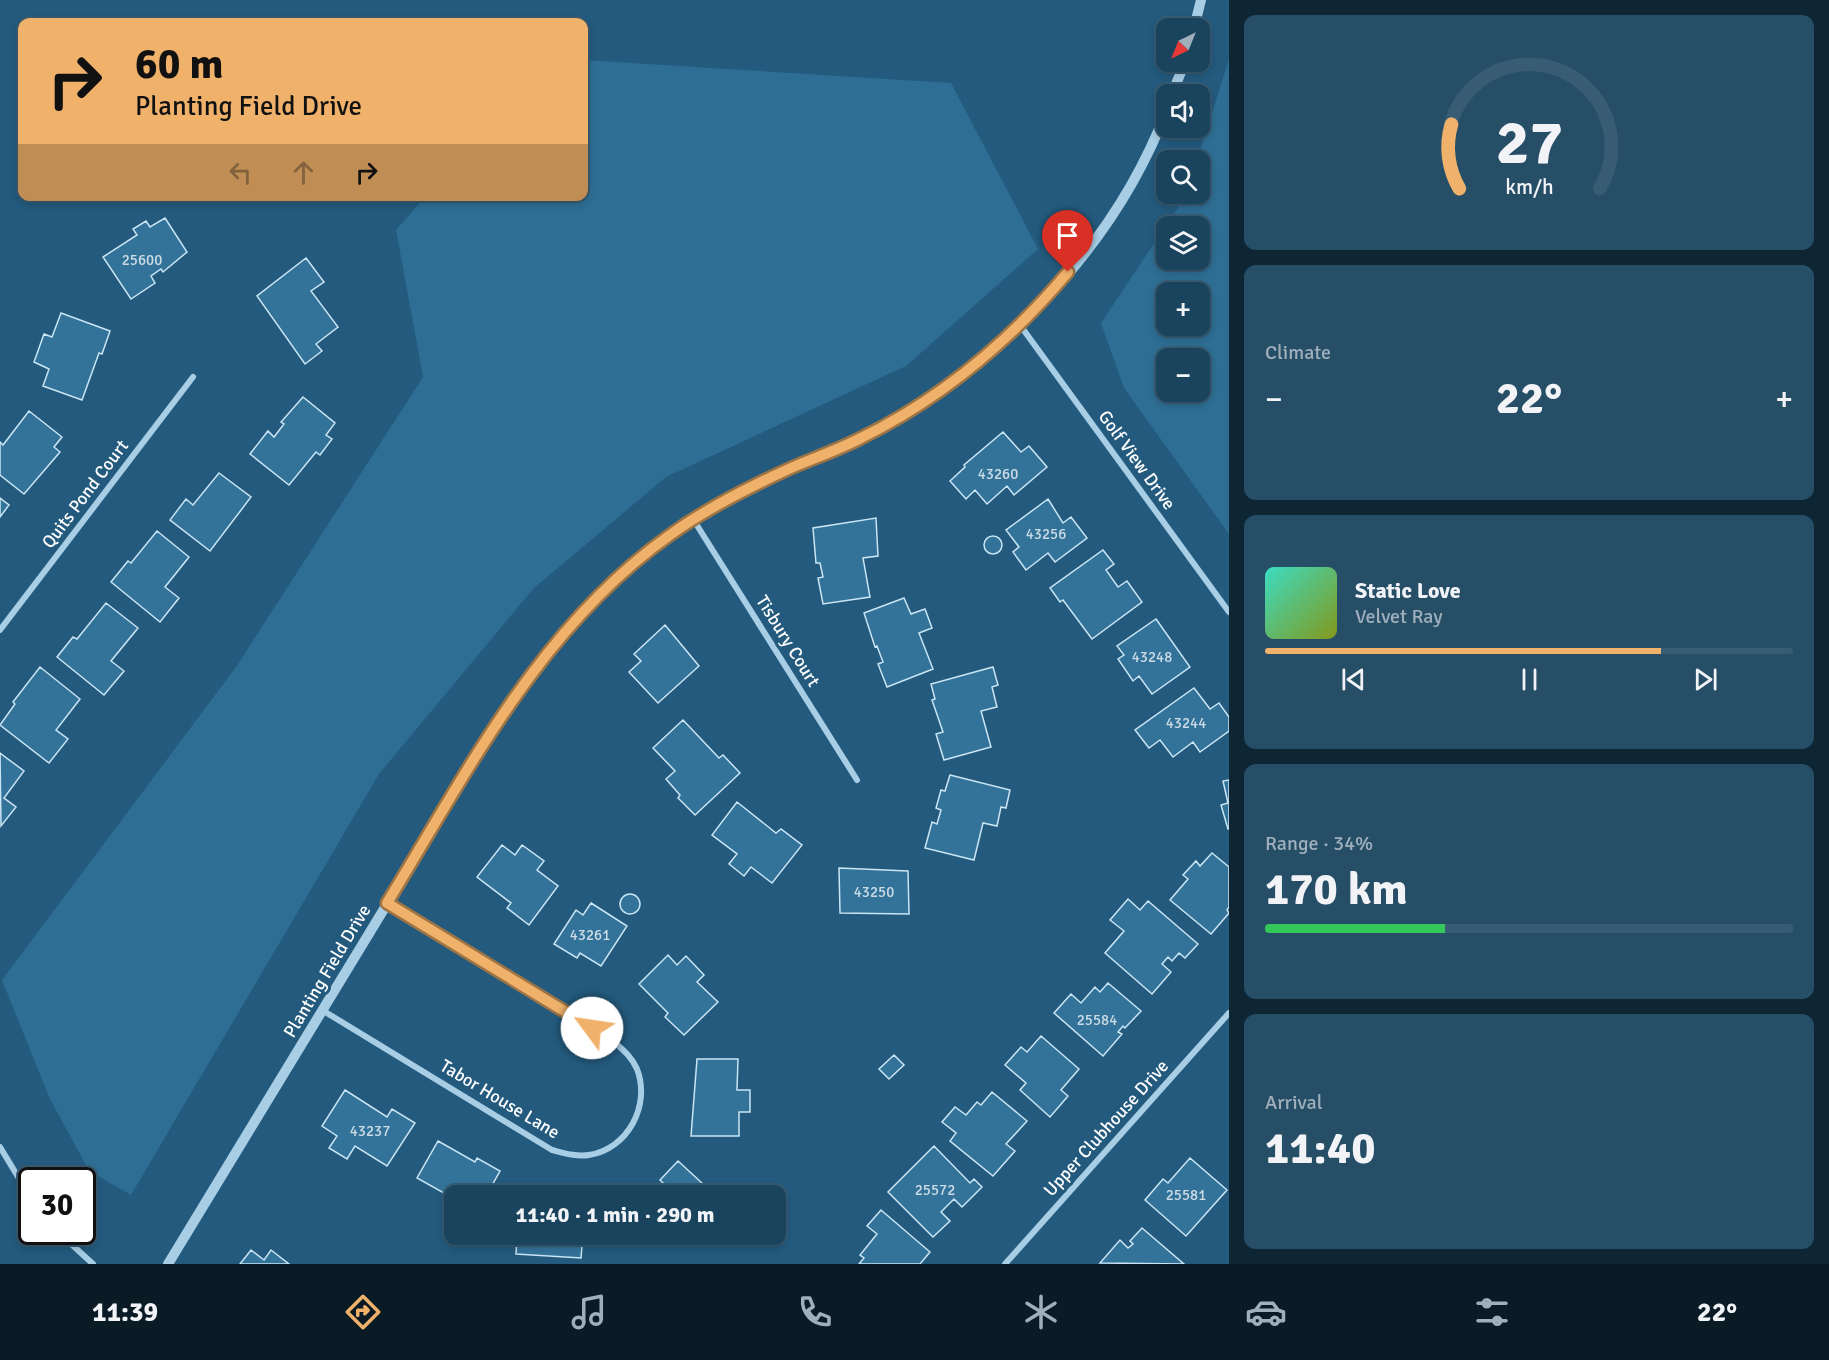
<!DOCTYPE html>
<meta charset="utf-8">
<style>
:root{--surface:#1a445e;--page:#274e67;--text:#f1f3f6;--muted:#9fb0bc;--line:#385c73;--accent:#f0b26b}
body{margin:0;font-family:Signika,sans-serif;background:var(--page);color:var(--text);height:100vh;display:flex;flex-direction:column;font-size:22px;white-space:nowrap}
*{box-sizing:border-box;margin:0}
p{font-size:20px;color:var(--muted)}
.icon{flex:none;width:33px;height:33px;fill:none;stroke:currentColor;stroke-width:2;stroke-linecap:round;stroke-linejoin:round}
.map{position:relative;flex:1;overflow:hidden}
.details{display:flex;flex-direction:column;gap:15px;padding:15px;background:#0e2534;width:600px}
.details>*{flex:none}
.guide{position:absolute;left:18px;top:18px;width:570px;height:183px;border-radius:12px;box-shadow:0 3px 9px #0003,0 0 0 2px var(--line);background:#f0b26b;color:#111;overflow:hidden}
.needle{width:39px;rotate:223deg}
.fabs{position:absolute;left:1156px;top:18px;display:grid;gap:12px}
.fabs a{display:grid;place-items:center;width:54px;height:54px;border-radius:12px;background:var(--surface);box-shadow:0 3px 9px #0003,0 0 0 2px var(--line);font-size:30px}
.speed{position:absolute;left:18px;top:1167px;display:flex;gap:12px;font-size:30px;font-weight:700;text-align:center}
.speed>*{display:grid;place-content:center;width:78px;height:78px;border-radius:50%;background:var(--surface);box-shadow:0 3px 9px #0003,0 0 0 2px var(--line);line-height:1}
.speed .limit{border:3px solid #111;border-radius:9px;background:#fff;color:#111}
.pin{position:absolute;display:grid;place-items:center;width:51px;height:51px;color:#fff;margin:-62px -26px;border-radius:50% 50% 50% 0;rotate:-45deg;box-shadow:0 0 6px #0007}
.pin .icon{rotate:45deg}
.me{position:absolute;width:66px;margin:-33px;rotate:301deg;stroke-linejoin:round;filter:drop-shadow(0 0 4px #0008)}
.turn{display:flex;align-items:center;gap:21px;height:126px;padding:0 18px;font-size:27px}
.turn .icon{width:78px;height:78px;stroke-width:2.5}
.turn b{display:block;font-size:42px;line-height:51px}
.lanes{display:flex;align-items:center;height:57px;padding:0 18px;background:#0003;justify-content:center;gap:30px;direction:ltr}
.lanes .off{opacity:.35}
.big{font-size:45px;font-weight:800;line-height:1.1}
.details .widget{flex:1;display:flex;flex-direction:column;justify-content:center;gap:9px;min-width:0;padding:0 21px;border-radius:12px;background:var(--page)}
.details .dial{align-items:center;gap:0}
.dial svg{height:156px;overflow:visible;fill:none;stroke:var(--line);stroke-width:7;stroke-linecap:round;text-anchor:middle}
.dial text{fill:var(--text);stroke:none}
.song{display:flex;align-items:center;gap:18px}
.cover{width:72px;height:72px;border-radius:9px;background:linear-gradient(135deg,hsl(170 70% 55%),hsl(70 70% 35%))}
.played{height:6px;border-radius:3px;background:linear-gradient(90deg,var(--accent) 75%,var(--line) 75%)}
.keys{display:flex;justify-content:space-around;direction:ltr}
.heat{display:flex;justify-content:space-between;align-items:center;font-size:33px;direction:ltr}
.charge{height:9px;border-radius:4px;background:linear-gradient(90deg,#34c759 34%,var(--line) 0)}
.trip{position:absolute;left:444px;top:1185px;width:342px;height:60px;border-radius:12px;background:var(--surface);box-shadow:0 3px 9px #0003,0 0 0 2px var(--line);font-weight:800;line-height:60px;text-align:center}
.menu{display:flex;height:96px;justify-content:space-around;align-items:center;background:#0a1b26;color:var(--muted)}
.menu .icon{width:42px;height:42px}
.menu .current{color:var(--accent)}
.menu b{font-size:27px;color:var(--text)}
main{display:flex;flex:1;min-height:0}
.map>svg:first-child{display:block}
.green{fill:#2e6e94;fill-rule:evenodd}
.building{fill:#33739a;stroke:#cae5f4;stroke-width:1.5}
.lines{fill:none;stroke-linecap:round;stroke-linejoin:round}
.minor{stroke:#a7cee5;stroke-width:6}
.tertiary{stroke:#a7cee5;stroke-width:10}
.route-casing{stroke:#9c7446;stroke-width:15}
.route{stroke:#f0b26b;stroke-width:10}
.labels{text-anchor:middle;stroke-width:6;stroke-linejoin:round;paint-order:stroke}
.number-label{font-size:15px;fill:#ccdce6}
.street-label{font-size:18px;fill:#fff;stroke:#235a7d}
</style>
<main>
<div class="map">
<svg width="1229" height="1264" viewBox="0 0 1229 1264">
<rect width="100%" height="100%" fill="#235a7d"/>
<!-- green -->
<path class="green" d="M1229,59V534L1124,388L1101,323L1187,194H1200V160H1197ZM1167,226H1200V260H1167ZM1167,292H1200V326H1167ZM1167,358H1200V392H1167Z
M584,60L951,83L1038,249L906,366L666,477L533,589L379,774L131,1195L89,1171L49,1097L2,980L236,667L423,377L396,230L425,197L584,196Z"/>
<!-- building -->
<path class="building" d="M165,218L187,252L163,272L161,269L151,276L155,283L131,299L103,257L137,235L133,229L146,221L150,227Z
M306,258L324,282L311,291L338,327L316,344L322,351L305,364L257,296Z
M61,313L110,331L102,354L99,353L82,400L43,386L49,369L34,362L44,334L52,337Z
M303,397L335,423L326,435L332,439L320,455L316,452L289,485L250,454L268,431L274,437L284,424L281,422Z
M29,411L62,437L54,447L60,452L24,494L0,475V442L3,445Z
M1003,432L1021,452L1029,446L1047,467L1014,495L1007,486L987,504L975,490L966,499L950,481L965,467L964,465Z
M219,473L251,497L210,551L170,520L186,499L193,505Z
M0,498L9,505L0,517Z
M1048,499L1063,523L1071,517L1087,538L1055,562L1048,553L1026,570L1013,552L1019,547L1006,530Z
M876,518L878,556L863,558L870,597L823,604L818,578L823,577L820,563H816L813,528Z
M157,531L189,557L165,587L179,598L160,622L111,582L128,561L131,563Z
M984 545a9 9 0 1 1 18 0a9 9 0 1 1-18 0Z
M1103,550L1114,564L1106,570L1118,587L1127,581L1142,602L1092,639L1063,600L1060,602L1050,588Z
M904,598L911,614L925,609L932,628L919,633L933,669L887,687L878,664L883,662L877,646L875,647L864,613Z
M106,603L138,628L111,661L124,671L104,695L57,657L73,637L77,639Z
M1156,619L1190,667L1152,694L1139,676L1133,681L1118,659L1124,655L1117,646Z
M665,625L699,666L658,703L629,672L641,661L634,654Z
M40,667L80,699L56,730L68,739L49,763L0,725L15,704L13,702Z
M993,667L998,685L992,687L997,707L981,711L991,747L944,760L936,734L943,732L932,700L935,699L931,684Z
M1194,688L1210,709L1219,703L1229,717V731L1200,752L1193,742L1173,757L1160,740L1149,748L1135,730Z
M683,720L719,758L723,755L740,773L695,815L678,798L680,795L666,779L675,771L653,748Z
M0,753L24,771L4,798L16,807L1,826Z
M950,775L1010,790L1006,808L1001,807L997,826L983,823L974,860L925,848L932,822L937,824L941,810L936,808L941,790L945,791Z
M1229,780V829H1228L1221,805L1228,803L1223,781Z
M737,802L776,833L781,829L802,845L772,883L751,867L744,876L729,864L737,854L712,835Z
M502,845L515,855L522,845L544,861L537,870L558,886L529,925L507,908L511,903L477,877Z
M1212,853L1229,867V907L1227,910L1229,913L1211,934L1170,900L1188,879L1183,875L1196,861L1200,866Z
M839,868L908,871L909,914L840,913Z
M620 904a10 10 0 1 1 20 0a10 10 0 1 1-20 0Z
M1128,899L1140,910L1148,901L1198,944L1185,958L1179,953L1172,961L1168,957L1162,964L1171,972L1152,994L1105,953L1124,931L1110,920Z
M591,903L627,926L601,966L580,953L577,958L554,944L576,910L583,915Z
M668,955L677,965L686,956L704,975L697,982L718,1002L684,1035L665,1017L668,1013L639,984Z
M1108,983L1141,1011L1125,1028L1123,1026L1118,1032L1122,1034L1103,1056L1054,1013L1071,994L1081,1003L1095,987L1100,992Z
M1041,1036L1079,1069L1061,1090L1068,1096L1050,1117L1020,1090L1026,1083L1005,1065L1021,1047L1027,1052Z
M894,1055L904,1065L889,1079L879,1069Z
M697,1059H738L737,1090H750V1112H739V1136H691Z
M345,1090L387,1117L392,1109L415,1123L387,1166L355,1146L347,1159L329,1148L337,1136L322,1126Z
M992,1092L1027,1121L1006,1144L1015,1151L993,1176L950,1141L956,1133L942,1122L955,1107L966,1115L977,1102L981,1105Z
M438,1141L475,1162L477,1158L500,1171L486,1196H454V1220L445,1214L453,1198L417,1178Z
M934,1146L970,1183L974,1179L982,1187L962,1207L954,1199L941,1212L950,1221L933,1237L888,1192Z
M1190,1158L1227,1190L1186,1236L1145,1200L1163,1179L1168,1183Z
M678,1161L716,1196H656L665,1185L660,1180Z
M881,1210L930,1252L920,1264H859L864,1258L860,1255L877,1234L867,1226Z
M1142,1228L1184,1264L1100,1263L1120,1240L1128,1248L1133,1244L1130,1241Z
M517,1234H583L581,1258L516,1254Z
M251,1250L264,1260L271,1250L289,1264H240Z"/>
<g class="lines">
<!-- minor -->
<path class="minor" d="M1020,325L1229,612
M693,519L857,780
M0,630L193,377
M322,1010L552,1150C564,1153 576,1157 589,1155C628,1149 651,1105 637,1069C632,1057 622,1049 613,1041L387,903
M0,1147L32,1200
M58,1232L93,1264
M1005,1264L1229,1013"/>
<!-- tertiary -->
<path class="tertiary" d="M1194,28L1201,0
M1172,94L1185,62
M168,1264L513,697C558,636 607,580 669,535C707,508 749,486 792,468C815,457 840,449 863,437C996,366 1113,252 1167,109"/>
</g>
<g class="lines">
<defs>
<path id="route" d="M592,1028L387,903C468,771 540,627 670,535C707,508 749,487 791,468C814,458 838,450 861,438C942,398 1010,341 1068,272"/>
</defs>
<!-- route casing -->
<use href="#route" class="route-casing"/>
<!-- route -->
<use href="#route" class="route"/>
</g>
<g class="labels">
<!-- number labels -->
<g class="number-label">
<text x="142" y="265">25600</text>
<text x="998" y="479">43260</text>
<text x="1046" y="539">43256</text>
<text x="1152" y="662">43248</text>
<text x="1186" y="728">43244</text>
<text x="874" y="897">43250</text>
<text x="590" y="940">43261</text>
<text x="1097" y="1025">25584</text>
<text x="370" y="1136">43237</text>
<text x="935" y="1195">25572</text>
<text x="1186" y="1200">25581</text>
</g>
<!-- street labels -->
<g class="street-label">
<text transform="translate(1137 460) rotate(54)" y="6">Golf View Drive</text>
<text transform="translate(85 494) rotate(-53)" y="6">Quits Pond Court</text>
<text transform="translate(788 641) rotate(58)" y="6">Tisbury Court</text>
<text transform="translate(327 971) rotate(-59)" y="6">Planting Field Drive</text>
<text transform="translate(500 1099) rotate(31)" y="6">Tabor House Lane</text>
<text transform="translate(1106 1128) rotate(-48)" y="6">Upper Clubhouse Drive</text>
</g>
</g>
</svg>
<div class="fabs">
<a><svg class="needle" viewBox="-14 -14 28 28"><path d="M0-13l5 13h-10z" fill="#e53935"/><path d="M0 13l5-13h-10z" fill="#9fb0bc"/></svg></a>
<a><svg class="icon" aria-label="sound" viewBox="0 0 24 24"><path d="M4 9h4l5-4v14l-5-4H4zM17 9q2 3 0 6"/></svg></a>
<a><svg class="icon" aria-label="search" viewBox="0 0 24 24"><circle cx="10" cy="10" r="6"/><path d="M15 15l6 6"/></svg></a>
<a><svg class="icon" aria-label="layers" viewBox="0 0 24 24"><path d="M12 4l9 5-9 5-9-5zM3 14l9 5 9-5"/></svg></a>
<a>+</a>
<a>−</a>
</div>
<div class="speed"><div class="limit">30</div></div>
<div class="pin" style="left:1068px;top:272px;background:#d93025"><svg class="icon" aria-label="arrive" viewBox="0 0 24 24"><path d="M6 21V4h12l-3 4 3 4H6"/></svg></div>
<svg class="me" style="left:592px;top:1028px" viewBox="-20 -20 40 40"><circle r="19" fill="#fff"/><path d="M0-13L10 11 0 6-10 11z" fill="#f0b26b"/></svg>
<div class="trip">11:40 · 1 min · 290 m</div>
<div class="guide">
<div class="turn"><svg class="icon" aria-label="right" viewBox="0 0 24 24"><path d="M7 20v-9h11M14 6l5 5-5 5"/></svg><div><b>60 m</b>Planting Field Drive</div></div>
<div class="lanes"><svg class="icon off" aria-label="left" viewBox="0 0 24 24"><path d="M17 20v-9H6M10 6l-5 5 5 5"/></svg><svg class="icon off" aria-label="ahead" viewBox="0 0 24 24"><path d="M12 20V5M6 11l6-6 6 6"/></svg><svg class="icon" aria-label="right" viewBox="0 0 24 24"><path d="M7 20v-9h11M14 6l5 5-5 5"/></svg></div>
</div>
</div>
<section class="details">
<div class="widget dial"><svg viewBox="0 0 100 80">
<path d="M14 69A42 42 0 1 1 86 69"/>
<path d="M14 69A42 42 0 0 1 10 36" stroke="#f0b26b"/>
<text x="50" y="56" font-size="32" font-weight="700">27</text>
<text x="50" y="72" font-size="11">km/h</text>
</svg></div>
<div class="widget"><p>Climate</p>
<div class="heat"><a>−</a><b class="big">22°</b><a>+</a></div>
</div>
<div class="widget">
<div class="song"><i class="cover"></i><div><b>Static Love</b><p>Velvet Ray</p></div></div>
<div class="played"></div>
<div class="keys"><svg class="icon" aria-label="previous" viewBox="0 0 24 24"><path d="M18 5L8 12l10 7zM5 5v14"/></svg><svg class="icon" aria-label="pause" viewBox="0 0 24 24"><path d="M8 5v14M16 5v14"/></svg><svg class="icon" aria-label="next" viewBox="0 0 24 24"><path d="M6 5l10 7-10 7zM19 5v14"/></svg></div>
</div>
<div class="widget"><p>Range · 34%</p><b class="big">170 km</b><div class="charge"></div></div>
<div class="widget"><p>Arrival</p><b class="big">11:40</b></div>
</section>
</main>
<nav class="menu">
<b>11:39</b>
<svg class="icon current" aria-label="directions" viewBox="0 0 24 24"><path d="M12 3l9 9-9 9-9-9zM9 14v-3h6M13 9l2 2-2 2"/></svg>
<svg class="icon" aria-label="music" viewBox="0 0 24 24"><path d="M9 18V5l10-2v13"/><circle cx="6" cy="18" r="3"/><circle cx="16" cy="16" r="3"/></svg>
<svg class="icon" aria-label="phone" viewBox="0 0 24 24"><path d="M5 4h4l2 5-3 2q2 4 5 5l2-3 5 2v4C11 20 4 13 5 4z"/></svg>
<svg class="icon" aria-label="climate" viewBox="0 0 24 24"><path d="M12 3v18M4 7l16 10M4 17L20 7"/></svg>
<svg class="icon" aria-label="car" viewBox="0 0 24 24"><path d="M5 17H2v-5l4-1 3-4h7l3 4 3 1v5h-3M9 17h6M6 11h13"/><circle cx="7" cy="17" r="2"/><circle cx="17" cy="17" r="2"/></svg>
<svg class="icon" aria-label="filters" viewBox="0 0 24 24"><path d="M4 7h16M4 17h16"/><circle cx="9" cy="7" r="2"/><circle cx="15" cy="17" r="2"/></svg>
<b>22°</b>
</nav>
